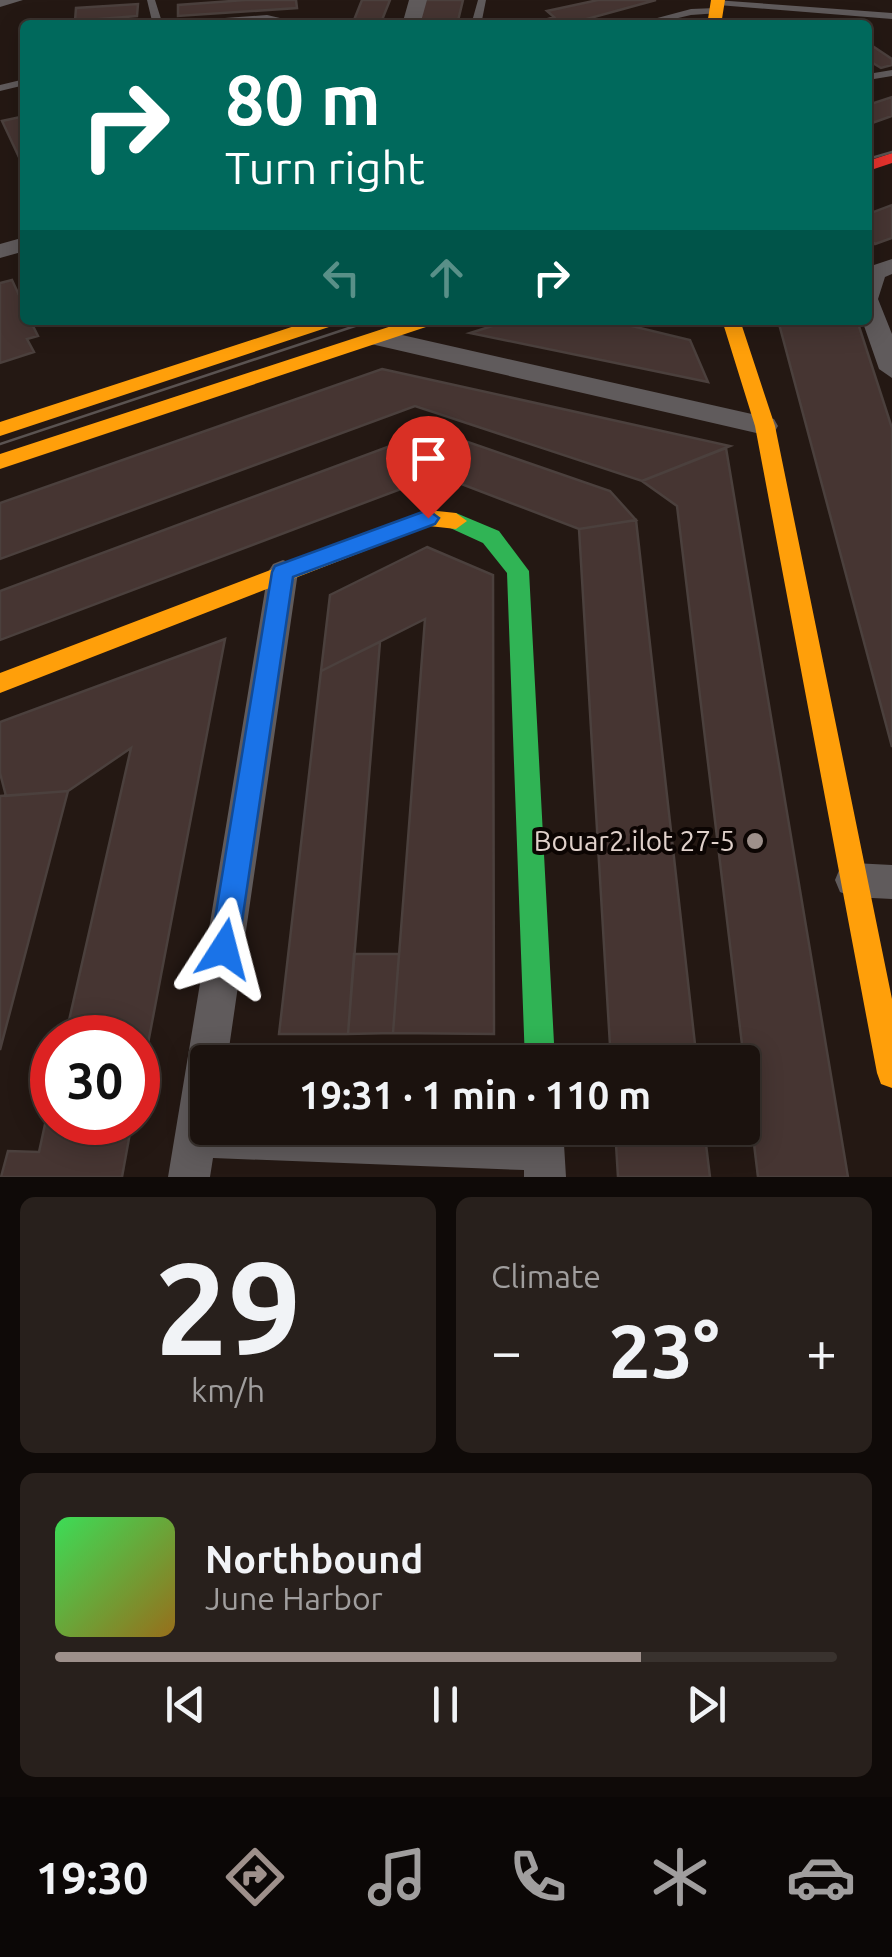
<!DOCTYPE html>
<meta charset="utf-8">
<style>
:root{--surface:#1b120e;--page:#28201c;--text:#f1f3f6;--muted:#a09e9e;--line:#39322e;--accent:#9e908b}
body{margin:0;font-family:Ubuntu,sans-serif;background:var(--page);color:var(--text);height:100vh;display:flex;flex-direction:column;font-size:38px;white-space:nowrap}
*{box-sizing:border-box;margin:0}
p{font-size:32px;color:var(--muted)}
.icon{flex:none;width:55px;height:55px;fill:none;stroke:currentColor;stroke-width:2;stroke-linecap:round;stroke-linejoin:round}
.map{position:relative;height:1177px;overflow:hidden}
.side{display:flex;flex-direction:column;gap:20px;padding:20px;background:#0f0a08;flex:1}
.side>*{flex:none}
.banner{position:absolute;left:20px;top:20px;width:852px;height:305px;border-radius:10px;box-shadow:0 5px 25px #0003,0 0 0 2px var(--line);background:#00695c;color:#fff;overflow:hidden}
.speed{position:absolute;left:30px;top:1015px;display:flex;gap:20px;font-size:50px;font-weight:700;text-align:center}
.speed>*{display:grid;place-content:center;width:130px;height:130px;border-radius:50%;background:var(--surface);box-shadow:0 5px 25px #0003,0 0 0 2px var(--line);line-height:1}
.speed .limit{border:15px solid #d22;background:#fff;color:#111}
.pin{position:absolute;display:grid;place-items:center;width:85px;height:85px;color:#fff;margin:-102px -42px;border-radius:50% 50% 50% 0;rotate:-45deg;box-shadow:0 0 10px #0007}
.pin .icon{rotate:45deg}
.me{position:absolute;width:110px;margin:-55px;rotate:9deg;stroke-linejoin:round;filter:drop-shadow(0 0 8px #0008)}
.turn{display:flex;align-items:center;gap:35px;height:210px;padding:0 40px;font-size:45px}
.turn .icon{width:130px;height:130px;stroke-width:2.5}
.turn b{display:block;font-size:70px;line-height:85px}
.lanes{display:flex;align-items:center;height:95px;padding:0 40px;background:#0003;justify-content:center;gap:50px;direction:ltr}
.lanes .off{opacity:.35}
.big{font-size:75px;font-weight:700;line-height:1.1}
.side .tile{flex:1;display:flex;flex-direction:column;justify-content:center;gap:15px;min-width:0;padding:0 35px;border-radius:15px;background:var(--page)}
.side .dial{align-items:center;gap:0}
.dial b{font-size:130px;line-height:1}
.song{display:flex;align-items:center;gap:30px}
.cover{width:120px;height:120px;border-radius:15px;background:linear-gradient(135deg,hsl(130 70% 55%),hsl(40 70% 35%))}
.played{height:10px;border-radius:5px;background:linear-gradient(90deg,var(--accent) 75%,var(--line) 75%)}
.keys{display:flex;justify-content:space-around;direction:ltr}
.heat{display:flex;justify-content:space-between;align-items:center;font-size:55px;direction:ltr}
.side .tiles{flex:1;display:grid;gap:20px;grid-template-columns:1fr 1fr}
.tile:last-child{grid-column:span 2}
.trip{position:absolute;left:190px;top:1045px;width:570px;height:100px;border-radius:10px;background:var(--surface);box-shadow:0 5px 25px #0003,0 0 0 2px var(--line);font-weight:700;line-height:100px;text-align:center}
.dock{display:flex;height:160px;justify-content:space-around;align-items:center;background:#0b0706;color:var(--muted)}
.dock .icon{width:70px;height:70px}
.dock .selected{color:var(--accent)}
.dock b{font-size:45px;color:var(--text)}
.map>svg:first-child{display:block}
.building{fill:#463532;stroke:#4b403d;stroke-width:2.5}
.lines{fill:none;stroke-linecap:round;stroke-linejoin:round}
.lane{fill:#605b5c;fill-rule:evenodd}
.street{fill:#605b5c;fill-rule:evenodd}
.fast{fill:#30b455;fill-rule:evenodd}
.slow{fill:#ff9f0a;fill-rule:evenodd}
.jam{fill:#e5322d;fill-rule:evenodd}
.tram{stroke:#5a5351;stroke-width:2.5}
.route{fill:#1a73e8;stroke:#114b97;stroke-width:2.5}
.poi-dot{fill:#9e908b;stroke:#0c0503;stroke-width:4}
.labels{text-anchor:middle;stroke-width:8;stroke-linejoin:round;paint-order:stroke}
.poi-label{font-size:28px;fill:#e0d1cb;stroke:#0c0503;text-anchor:end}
</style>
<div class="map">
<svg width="892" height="1177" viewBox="0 0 892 1177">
<rect width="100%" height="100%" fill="#241813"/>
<!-- building -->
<path class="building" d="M245,0H296L297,8L178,16V5Z
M362,0H390L380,25H352Z
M421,0H463L457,25H413Z
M598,0H656L565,25L539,22L554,17L547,11Z
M138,4L137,16L75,21L76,8Z
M868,43L892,59V65L881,68L868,60Z
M892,97V116L872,123L868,120V105Z
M25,116V170L2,121Z
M892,205V238L875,244L868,238V214Z
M12,280L25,308V320H30L38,336L27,339L34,352L0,363V283Z
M511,320H607L690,340L708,382L470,333Z
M778,320H857L892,428V747Z
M382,369L730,446L642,481L415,406L0,559V503Z
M433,430L610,491L636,520L579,529L438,475L0,640V591Z
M726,448L848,1177H758L677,506L642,481Z
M636,520L697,1062H611L579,529Z
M427,547L493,575L494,1034L393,1033L425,619L321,671L330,595Z
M225,639L138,1096V1038H65L131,748L68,791L6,796L0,773V722Z
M380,642L348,1034H279L321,671Z
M68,791L0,1050V796Z
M354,954H399L393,1033L348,1034Z
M52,1092V1122H132L122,1177H1L8,1151L39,1152Z
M615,1128H704L710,1177H618Z"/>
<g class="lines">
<!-- lane -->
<path class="lane" d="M147,0H155L161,19L169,22L267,15L310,25C294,25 278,21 262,21C236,22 172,33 152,21Z
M478,0H486L481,25H471Z
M715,0L892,13V19L718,5L715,4Z
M716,8L721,11L719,13L691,15L648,25H631L691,9Z
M892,70V76L868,80V74Z
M25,79V85L0,91V85Z"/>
<!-- street -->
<path class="street" d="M0,0H23L0,7Z
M409,0H427L420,25H402Z
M25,237V251L0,258V244Z
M892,259V274L885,277L878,299L892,334V378L879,369L862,320H868V267Z
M380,330L765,417L774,419L778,426L774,433L765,435L371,344L368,338Z
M283,560L293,564L298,572L227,1062H208V1128H563L566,1177H524V1170L213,1158L210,1177H168L268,572L273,564Z
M853,863L892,865V899L853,897L840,892L835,880L840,868Z"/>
<!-- fast -->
<path class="fast" d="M456,513L499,531L529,571L555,1062H525L507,573L483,543L448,527L445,521Z"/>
<!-- slow -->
<path class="slow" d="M711,0H725L721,25H707Z
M313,320H341L338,324L0,436V422Z
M410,320H438L435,324L0,469V454Z
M722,320H740L775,426L892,999V1088L881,1084L877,1073L755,426Z
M428,510L456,513L467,521L456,529L429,526L0,693V673Z"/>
<!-- jam -->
<path class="jam" d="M892,153V163L868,171V161Z"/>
<!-- tram -->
<path class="tram" d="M868,159L892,152
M0,444L373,320"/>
</g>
<!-- route -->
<path class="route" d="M428,510L439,518L435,524L293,577L238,949L234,959L224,963L214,959L210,949L272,572L275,566Z"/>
<!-- markers -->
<circle class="poi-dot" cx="755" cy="841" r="10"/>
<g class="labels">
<!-- poi labels -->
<g class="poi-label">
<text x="735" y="851">Bouar2.ilot 27-5</text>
</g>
</g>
</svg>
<div class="speed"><div class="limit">30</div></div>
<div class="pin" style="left:428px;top:518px;background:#d93025"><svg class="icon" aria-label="arrive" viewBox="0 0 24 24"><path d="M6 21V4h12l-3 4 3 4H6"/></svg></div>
<svg class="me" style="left:224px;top:949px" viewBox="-20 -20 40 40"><path d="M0-17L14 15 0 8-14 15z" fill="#1a73e8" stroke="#fff" stroke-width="4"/></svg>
<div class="trip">19:31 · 1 min · 110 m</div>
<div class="banner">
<div class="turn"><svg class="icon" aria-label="right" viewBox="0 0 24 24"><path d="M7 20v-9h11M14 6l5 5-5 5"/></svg><div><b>80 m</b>Turn right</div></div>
<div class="lanes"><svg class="icon off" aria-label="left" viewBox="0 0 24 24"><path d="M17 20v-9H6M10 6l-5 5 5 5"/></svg><svg class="icon off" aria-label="ahead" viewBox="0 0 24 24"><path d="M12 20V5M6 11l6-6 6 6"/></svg><svg class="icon" aria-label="right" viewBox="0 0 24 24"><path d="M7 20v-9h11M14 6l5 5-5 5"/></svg></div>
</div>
</div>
<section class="side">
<div class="tiles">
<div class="tile dial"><b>29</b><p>km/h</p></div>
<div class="tile"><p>Climate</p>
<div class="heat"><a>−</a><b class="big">23°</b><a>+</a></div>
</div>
<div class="tile">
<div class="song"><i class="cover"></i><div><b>Northbound</b><p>June Harbor</p></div></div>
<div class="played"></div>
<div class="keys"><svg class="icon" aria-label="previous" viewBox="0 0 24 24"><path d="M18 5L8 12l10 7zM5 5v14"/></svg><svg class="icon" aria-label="pause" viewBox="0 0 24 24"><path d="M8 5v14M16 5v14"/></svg><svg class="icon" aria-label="next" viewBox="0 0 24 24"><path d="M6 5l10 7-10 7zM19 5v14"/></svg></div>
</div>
</div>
</section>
<nav class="dock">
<b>19:30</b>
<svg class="icon selected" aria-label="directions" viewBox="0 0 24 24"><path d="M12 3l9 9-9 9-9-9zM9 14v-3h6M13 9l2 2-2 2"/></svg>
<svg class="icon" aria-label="music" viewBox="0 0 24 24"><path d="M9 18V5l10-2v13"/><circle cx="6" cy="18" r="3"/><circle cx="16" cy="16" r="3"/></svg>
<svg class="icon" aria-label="phone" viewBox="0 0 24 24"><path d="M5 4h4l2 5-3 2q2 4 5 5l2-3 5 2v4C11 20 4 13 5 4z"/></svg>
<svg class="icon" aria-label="climate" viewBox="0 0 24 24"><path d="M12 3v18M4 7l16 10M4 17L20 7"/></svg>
<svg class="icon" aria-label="car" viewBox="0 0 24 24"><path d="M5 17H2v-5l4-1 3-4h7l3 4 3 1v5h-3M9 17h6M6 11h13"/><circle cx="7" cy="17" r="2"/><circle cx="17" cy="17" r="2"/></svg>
</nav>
